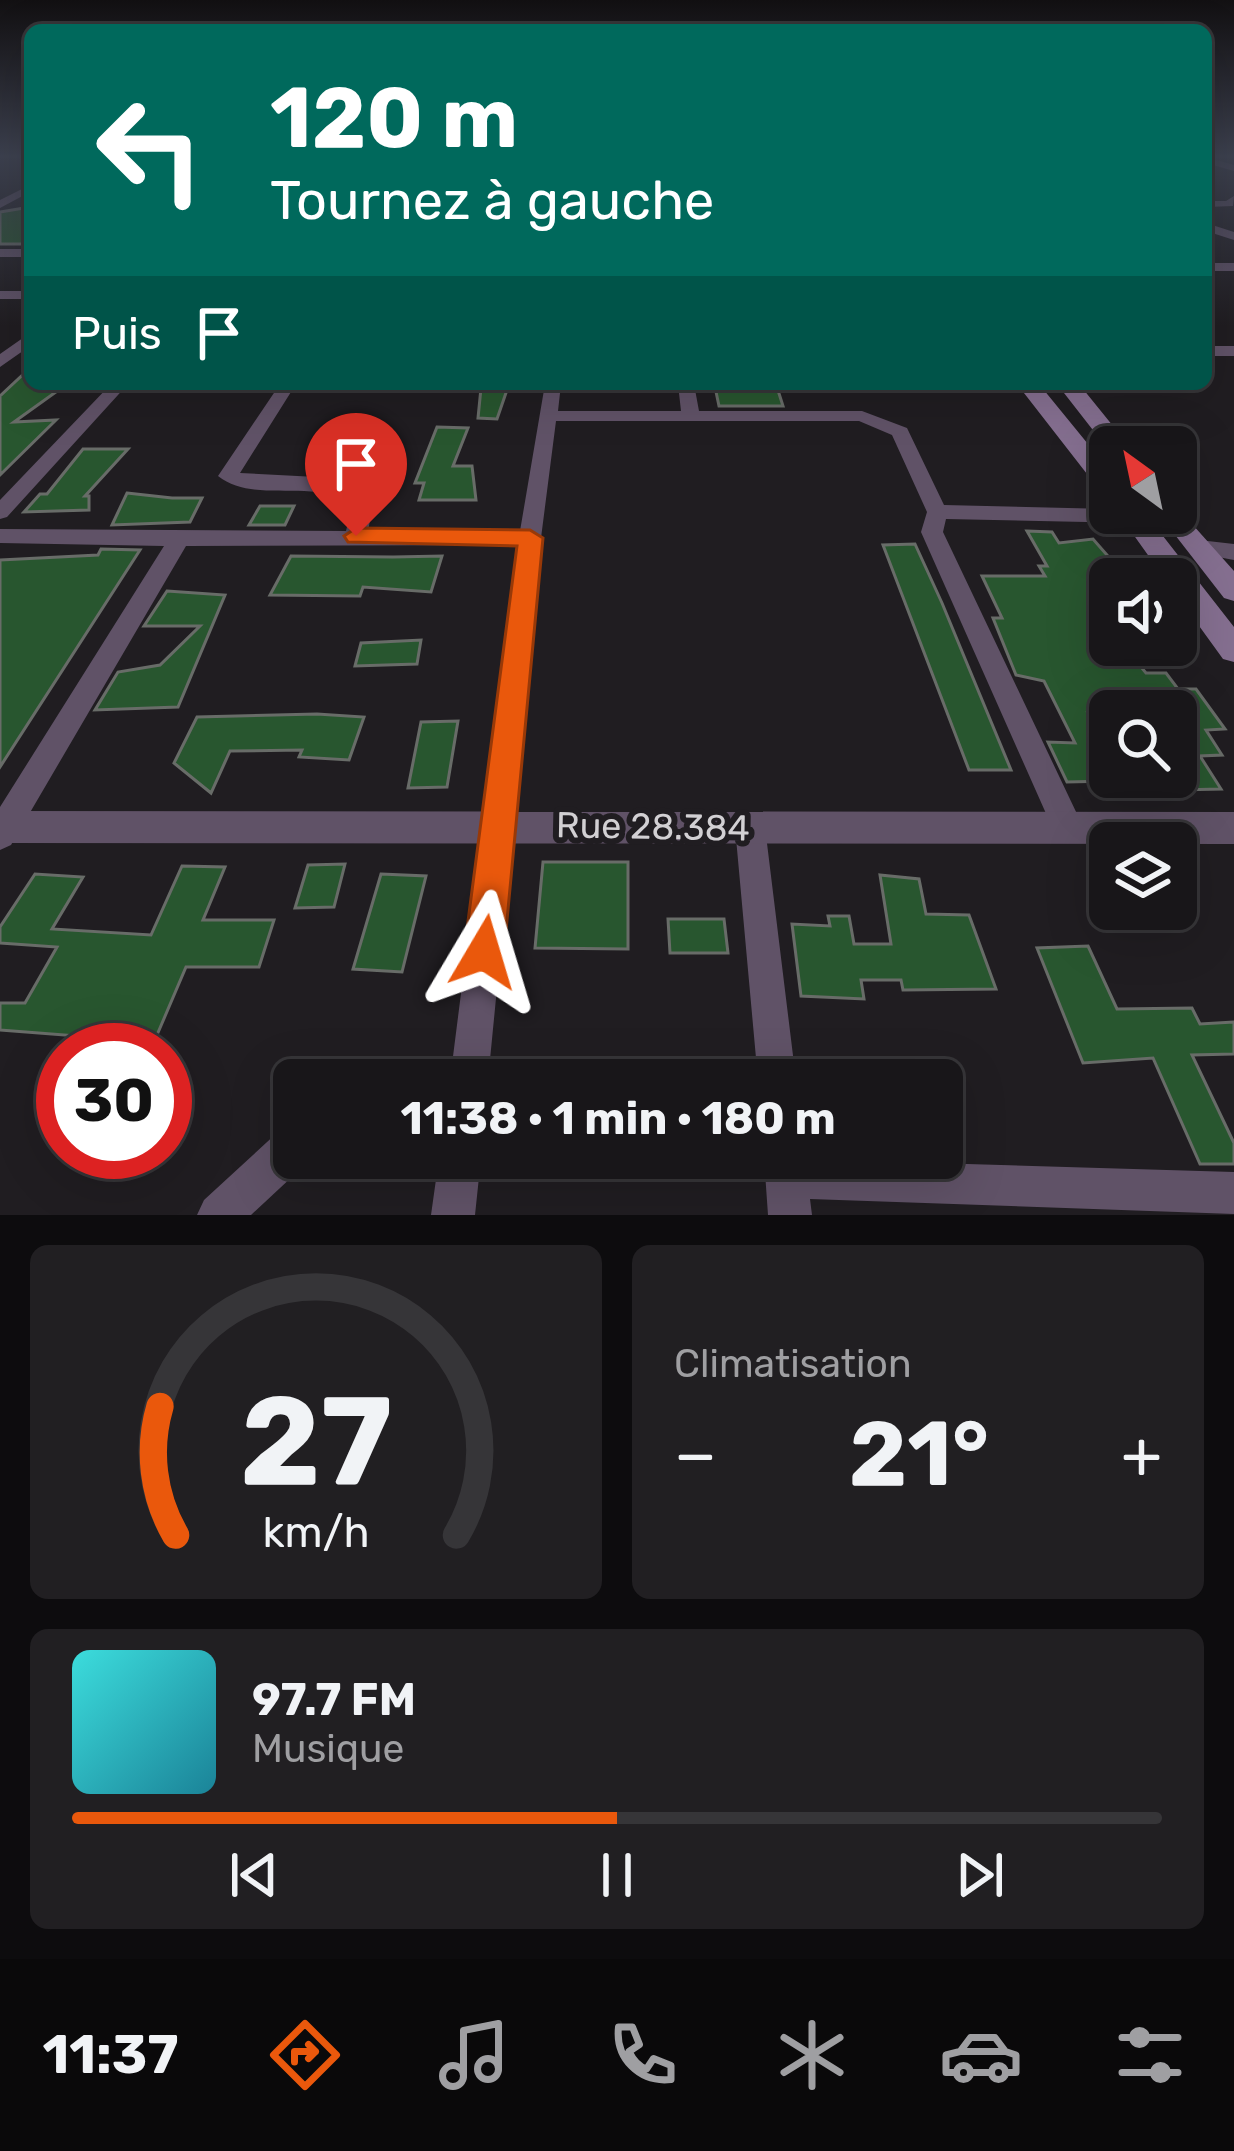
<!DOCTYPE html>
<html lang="fr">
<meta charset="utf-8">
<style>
:root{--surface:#181619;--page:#211f22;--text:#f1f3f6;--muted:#9f9fa2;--line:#363538;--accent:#ea580c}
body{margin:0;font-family:Rubik,sans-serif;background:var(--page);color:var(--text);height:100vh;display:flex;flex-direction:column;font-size:45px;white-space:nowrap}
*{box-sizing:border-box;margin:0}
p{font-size:39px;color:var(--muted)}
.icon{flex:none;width:66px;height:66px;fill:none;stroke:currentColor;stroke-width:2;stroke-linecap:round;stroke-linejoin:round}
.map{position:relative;height:1215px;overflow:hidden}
.sheet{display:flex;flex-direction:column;gap:30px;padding:30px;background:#0d0c0e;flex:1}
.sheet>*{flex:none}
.top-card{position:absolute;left:24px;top:24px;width:1188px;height:366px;border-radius:18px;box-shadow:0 12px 48px #0002,0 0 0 3px var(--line);background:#00695c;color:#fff;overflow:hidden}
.needle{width:78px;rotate:327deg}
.fabs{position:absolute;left:1089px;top:426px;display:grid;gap:24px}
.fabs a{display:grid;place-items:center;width:108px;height:108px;border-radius:18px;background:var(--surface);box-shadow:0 12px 48px #0002,0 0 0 3px var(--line);font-size:60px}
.speed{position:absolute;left:36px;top:1023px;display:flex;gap:24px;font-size:60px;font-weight:700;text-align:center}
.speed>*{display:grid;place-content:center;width:156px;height:156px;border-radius:50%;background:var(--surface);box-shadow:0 12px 48px #0002,0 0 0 3px var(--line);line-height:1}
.speed .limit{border:18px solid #d22;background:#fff;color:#111}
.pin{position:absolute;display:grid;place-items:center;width:102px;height:102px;color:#fff;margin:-123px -51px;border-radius:50% 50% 50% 0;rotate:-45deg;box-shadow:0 0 12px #0007}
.pin .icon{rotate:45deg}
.me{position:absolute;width:132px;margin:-66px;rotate:7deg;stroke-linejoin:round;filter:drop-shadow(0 0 9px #0008)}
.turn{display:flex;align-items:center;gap:42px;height:252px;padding:0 48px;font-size:54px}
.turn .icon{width:156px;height:156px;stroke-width:2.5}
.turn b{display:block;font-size:84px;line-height:102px}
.then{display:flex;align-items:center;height:114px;padding:0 48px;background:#0003;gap:24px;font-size:45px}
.big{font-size:90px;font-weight:700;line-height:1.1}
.sheet .card{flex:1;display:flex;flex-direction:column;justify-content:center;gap:18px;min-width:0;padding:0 42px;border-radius:18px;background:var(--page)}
.sheet .dial{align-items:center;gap:0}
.dial svg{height:312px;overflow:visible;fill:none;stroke:var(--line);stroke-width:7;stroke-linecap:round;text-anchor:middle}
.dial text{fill:var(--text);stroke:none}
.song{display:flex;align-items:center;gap:36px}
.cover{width:144px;height:144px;border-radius:18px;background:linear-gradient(135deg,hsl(180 70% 55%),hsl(190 70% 35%))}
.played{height:12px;border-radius:6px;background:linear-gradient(90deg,var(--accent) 50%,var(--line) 50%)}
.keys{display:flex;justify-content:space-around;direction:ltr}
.heat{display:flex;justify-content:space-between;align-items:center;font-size:66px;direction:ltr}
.sheet .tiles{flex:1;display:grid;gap:30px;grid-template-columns:1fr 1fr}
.card:last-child{grid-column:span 2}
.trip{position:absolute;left:273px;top:1059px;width:690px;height:120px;border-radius:18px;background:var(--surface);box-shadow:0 12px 48px #0002,0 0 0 3px var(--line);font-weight:700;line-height:120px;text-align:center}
.menu{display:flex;height:192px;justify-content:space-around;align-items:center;background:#0a090a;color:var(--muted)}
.menu .icon{width:84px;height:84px}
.menu .on{color:var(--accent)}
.menu b{font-size:54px;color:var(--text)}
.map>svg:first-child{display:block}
.building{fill:#28562f;stroke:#686c68;stroke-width:3}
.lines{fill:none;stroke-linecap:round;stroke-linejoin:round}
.minor{fill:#605267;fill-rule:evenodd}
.tertiary{fill:#605267;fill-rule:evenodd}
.secondary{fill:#856f90;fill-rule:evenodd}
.route{fill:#ea580c;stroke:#983908;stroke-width:3}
.labels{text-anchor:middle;stroke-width:12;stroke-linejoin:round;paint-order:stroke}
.near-street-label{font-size:36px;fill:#d2d0d3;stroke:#201d21}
</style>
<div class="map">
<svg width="1234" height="1215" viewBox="0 0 1234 1215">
<rect width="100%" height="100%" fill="#201d21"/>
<!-- building -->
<path class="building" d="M30,207V244H0V212Z
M30,368V384H67L14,422L56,420L0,475V396Z
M758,384H776L783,406H719L715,387Z
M508,387L497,419L478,418L481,388Z
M437,427L468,428L453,466H472L476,500H419L424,483H415Z
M83,449H128L85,496H89V510L24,512L40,494H47Z
M127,493L172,498H202L190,522L112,525Z
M260,506H294L285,525H249Z
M1027,531L1052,532L1059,543L1093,539L1128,579H1110V645H1123L1146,673H1166L1178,689H1196L1225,729L1206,730L1222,755L1200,756L1221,789L1176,790V711L1088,713L1110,753V781L1067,782L1048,742L1075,743L1044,681L1016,675L993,618H1002L982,576H1045L1039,566H1047Z
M915,544L942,603L1011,770H969L883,545Z
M101,549L140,550L0,767V560L98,555Z
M291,556L393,557L442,556L431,592L363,587L360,596L270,595Z
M167,591L225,595L178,707L95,710L118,672L160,665L200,626H144Z
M421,640L417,664L355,666L361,643Z
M317,714L364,717L349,760L299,757L302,750L230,751L211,793L174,763L197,717Z
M458,721L447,787L408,788L421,722Z
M543,862H628V949L535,948Z
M345,864L334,907L295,908L308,865Z
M182,866L225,867L203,920H274L259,967H186L154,1042L0,1030V1003H25L57,947L0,943V927L35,874L83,877L52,929L151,935Z
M381,874L426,876L402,972L353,969Z
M880,875L919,879L926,914L969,915L996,989L903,990L901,980H861L864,999L801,996L792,924L830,926L828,916H849L854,944H891Z
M668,919H724L728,953H670Z
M1088,946L1117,1009L1192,1008L1200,1024L1234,1022V1054L1192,1055L1234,1143V1164H1200L1153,1058L1083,1063L1037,948Z"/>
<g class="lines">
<!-- minor -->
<path class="minor" d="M1206,157L1234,165V171L1206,163Z
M30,185V192L0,208V200Z
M1234,196L1233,206L1206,207V201H1226Z
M1206,223L1234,232V240L1206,231Z
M0,249H30V257H0Z
M1206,263H1234V271H1206Z
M0,291H30V299H0Z
M30,333V346L0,367V354Z
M1206,346H1234V356H1206Z
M111,384H128L7,517L0,519V500Z
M280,384H296L240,473L336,478L374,499L368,531H520L545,384H561L558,411H681L678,384H694L699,411H862L907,428L944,505L1110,509V513H1142L1140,521L1133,523L946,519L943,532L1078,816L1082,826L1078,836L1067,841L1056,836L921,532L927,512L892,435L859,421H556L541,538L488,1080H450L518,545L186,546L11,845L0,850V807L164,546L0,543V529L346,531L353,502C311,479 253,504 218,476Z
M1199,540L1234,544V560L1191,552L1188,547L1191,542Z
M750,812L761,817L765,827L796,1080H758L735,827L739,817Z
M294,1125V1158L309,1161L251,1215H197L204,1200L279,1131Z
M439,1158H481L475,1215H431Z
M764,1158L1234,1172V1214L810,1199L812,1215H768Z"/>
<!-- tertiary -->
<path class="tertiary" d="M0,811L1234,812V844L0,843Z"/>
<!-- secondary -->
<path class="secondary" d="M1017,384H1039L1110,471V495L1101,492Z
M1057,384H1079L1130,447H1110V452Z
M1176,506L1234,571V601L1224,598L1158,513H1176Z
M1118,513H1145L1234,627V662L1223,659L1176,594V579H1165Z"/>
</g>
<!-- sky -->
<linearGradient id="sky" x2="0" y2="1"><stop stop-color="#121012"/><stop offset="0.48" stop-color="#3c404e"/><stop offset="1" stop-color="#3c404e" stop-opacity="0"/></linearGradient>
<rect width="1234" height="326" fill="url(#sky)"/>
<!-- route -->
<path class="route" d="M356,528L530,530L543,538L504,952L498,966L484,972L470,966L464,952L517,546L348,542L344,536Z"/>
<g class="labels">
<!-- near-street labels -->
<g class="near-street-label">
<text transform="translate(653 826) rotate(1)" y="13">Rue 28.384</text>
</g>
</g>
</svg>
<div class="fabs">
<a><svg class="needle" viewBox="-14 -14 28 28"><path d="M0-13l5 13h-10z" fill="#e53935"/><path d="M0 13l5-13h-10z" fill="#9f9fa2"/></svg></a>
<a><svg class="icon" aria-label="sound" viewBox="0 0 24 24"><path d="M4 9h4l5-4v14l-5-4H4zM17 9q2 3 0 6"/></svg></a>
<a><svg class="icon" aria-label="search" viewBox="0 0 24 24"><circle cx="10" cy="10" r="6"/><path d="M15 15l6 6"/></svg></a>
<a><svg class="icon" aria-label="layers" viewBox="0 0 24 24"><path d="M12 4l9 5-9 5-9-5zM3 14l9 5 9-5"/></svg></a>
</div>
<div class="speed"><div class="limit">30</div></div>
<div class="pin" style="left:356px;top:536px;background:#d93025"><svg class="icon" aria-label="arrive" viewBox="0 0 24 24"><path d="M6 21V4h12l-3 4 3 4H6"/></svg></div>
<svg class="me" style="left:484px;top:952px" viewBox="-20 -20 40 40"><path d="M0-17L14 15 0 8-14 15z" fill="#ea580c" stroke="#fff" stroke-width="4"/></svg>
<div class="trip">11:38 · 1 min · 180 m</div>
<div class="top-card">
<div class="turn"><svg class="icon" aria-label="left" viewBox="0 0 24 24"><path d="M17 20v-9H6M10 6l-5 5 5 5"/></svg><div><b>120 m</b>Tournez à gauche</div></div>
<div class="then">Puis<svg class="icon" aria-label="arrive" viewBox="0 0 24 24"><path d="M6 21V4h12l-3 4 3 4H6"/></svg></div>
</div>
</div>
<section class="sheet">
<div class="tiles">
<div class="card dial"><svg viewBox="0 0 100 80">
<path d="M14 69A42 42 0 1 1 86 69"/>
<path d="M14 69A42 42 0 0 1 10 36" stroke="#ea580c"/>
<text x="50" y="56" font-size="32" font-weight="700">27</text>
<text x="50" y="72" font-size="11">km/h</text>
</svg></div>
<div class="card"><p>Climatisation</p>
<div class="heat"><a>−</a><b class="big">21°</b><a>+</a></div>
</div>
<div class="card">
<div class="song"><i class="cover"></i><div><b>97.7 FM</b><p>Musique</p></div></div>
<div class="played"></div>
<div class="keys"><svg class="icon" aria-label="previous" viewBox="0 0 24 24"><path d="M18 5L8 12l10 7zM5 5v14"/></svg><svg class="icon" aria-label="pause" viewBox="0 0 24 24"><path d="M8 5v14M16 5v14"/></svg><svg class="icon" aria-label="next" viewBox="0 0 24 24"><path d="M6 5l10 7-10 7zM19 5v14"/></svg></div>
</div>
</div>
</section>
<nav class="menu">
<b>11:37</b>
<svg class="icon on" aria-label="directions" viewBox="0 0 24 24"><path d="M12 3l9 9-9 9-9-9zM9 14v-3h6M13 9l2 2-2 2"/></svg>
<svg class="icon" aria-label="music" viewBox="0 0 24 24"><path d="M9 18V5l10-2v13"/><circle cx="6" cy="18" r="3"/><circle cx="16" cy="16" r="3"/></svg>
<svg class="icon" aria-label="phone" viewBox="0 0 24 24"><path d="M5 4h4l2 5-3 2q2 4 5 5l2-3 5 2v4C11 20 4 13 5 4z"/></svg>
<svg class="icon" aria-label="climate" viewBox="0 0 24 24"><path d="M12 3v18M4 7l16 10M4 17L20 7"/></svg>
<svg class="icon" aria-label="car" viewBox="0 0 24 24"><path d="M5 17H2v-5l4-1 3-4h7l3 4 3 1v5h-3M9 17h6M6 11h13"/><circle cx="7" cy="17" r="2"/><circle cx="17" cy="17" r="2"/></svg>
<svg class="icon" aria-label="filters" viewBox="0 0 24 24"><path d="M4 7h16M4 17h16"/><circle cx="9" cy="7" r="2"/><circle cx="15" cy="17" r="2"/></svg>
</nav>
